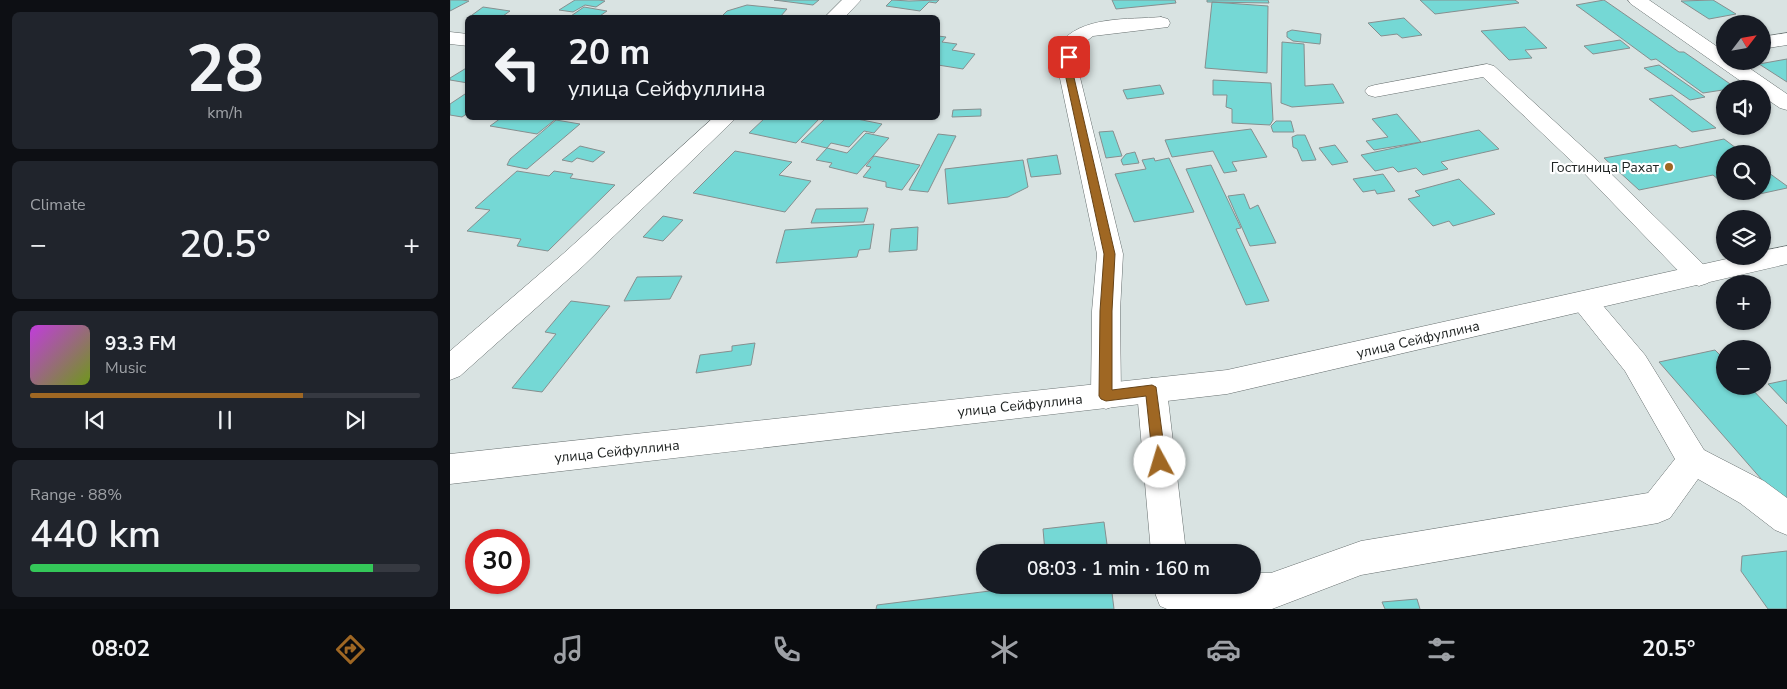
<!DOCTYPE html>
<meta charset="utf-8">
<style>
:root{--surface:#171b24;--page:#20242c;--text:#f1f3f6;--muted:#9ea1a6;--line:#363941;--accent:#9f6723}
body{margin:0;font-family:"Nunito Sans",sans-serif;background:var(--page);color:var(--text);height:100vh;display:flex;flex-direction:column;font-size:19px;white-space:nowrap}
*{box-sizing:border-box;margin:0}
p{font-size:16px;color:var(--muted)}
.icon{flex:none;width:28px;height:28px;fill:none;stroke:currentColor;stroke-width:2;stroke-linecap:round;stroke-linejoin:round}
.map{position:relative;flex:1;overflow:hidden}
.details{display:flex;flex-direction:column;gap:12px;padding:12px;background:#0d0f14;width:450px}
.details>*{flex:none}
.guide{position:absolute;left:15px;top:15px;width:475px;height:105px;border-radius:8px;box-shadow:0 1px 4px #0004;background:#171b24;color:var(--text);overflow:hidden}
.needle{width:32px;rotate:59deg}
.buttons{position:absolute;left:1266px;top:15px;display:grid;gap:10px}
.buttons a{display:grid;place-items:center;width:55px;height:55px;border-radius:50%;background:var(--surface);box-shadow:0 1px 4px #0004;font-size:25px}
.speed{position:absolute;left:15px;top:529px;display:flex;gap:10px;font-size:25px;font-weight:700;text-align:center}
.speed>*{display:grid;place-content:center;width:65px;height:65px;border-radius:50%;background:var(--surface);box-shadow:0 1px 4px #0004;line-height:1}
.speed .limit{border:8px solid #d22;background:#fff;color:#111}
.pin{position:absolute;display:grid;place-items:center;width:42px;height:42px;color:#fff;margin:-21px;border-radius:10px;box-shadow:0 2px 8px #0006}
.me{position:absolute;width:55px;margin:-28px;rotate:354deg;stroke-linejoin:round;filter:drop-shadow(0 0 4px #0008)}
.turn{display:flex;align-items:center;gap:18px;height:105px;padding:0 20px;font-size:22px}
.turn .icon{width:65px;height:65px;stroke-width:2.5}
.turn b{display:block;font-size:35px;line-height:42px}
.big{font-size:38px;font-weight:600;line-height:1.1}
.details .tile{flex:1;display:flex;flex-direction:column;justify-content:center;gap:8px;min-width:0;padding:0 18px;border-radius:8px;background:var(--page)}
.details .dial{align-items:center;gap:0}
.dial b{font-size:65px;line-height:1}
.song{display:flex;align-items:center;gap:15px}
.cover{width:60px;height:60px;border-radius:8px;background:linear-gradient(135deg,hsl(290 70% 55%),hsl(80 70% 35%))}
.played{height:5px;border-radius:2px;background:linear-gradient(90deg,var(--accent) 70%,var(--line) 70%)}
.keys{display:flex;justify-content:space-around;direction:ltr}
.heat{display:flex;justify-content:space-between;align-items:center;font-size:28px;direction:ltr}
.charge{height:8px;border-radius:4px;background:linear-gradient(90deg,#34c759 88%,var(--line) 0)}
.trip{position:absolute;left:526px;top:544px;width:285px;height:50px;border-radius:25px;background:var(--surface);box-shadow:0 1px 4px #0004;font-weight:600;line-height:50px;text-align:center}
.tab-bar{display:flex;height:80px;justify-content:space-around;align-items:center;background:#090b0e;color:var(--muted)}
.tab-bar .icon{width:35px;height:35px}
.tab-bar .active{color:var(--accent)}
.tab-bar b{font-size:22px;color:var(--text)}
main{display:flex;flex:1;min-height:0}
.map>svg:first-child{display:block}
.building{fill:#75d8d5;stroke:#868f8f}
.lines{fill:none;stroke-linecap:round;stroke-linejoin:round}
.minor-casing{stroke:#676f6f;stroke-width:1}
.major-casing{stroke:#676f6f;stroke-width:1}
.minor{fill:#fff;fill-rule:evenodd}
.major{fill:#fff;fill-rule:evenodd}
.route{fill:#9f6723;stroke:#674317}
.poi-dot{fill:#9f6723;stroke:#fff;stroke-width:2}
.labels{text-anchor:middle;stroke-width:4.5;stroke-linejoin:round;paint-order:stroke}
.poi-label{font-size:14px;fill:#202423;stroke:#fff;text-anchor:end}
.street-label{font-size:14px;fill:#202423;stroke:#fff}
</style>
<main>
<section class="details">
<div class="tile dial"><b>28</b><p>km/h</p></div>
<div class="tile"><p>Climate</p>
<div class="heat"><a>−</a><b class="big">20.5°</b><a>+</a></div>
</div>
<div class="tile">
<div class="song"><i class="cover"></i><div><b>93.3 FM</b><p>Music</p></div></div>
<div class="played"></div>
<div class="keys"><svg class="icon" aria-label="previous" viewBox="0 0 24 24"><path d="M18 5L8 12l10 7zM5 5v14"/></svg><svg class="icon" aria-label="pause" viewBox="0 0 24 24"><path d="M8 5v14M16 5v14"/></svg><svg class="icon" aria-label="next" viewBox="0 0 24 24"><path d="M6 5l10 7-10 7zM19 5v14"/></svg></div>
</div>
<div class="tile"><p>Range · 88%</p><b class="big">440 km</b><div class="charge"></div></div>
</section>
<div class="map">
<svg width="1337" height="609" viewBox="0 0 1337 609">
<rect width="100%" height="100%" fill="#d9e3e2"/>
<!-- building -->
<path class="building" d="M0,0H12L19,1L0,11Z
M125,0H149L155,1L146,7L135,5L123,12L109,10Z
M324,0H369L363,5Z
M442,0L459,1L489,0L486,3L479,2L470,11L436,6Z
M662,0H725L726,3L666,9Z
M757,0H818L819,3L757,2Z
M970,0H1065L1069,3L985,14Z
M1154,0L1229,52H1234L1286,88L1253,93L1206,59L1201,60L1126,5Z
M1263,0L1286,14L1259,19L1231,1Z
M762,2L818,6L817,73L755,68Z
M297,5L337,9L330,17L333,18H270L277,11Z
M33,7L60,11L50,18H18Z
M134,7L157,11L147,18H118Z
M954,18L972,35L952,38L947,34L931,36L918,23Z
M1075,27L1097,48L1075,50L1082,58L1059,60L1031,31Z
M842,30L871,34L870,44L843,41L837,37V32Z
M488,36L496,37L492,42L507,44L502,50L525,54L513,69L488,65Z
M1170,40L1180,48L1143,54L1134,46Z
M832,42L854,44L855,86L883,84L894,103L842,107L831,103Z
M1337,59V82L1309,64Z
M1209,65L1255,97L1240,100L1194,68Z
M18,67V83L0,80V78Z
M763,80L821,83L823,120L820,125L782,123V109L776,107L777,95H763Z
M710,85L714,94L677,99L673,90Z
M18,92V113L12,117L0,115V104Z
M1222,95L1266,128L1242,132L1199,99Z
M531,109V116L502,117L503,110Z
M947,114L971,142L924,150L916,141L938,137L922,119Z
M51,118H107L87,134L40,126Z
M315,118H370L346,143L299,133Z
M376,118H402L432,124L424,133L414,131L399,147L381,143L377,148L351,142Z
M106,120L130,124L77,169L57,165L60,159Z
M826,121H841L844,132H823L821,126Z
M801,129L817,157L782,162L787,171L774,173L763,151L722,157L715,140Z
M1029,130L1049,149L991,162L998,169L973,175L966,168L948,172L943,167L925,171L911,155Z
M663,131L672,156L656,158L649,132Z
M416,133L439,138L407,174L379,167L382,163L366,160L377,148L397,153Z
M488,134L506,136L478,192L459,190Z
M847,135H855L866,160L852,161L847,149L843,147L842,137Z
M1274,139L1294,154H1275V185L1263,175L1189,190L1154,158L1226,145L1230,148Z
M885,145L898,162L882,165L869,148Z
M130,146L155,152L143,162L127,158L122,162L112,160Z
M285,151L342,162L329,175L361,181L335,212L243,193Z
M685,152L689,163L673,165L671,160L676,154Z
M607,155L611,174L581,177L577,159Z
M424,156L470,165L452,190L436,187V182L413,177L421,167L416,166Z
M704,158L705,161L719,158L744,212L684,222L665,174L696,169L692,160Z
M573,160L578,187L558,197L498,204L495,169Z
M761,165L791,228L786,229L819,301L796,305L736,169Z
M1312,168L1337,186V188L1291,198L1283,191H1312Z
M67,171L99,176L104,171L123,174L120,178L165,185L98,251L67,246L71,239L17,231L40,210L25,208Z
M933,174L945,191L927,194L925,190L913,192L903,179Z
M1009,179L1045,214L1003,226L999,221L983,226L958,199L970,196L965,191Z
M794,194L800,209L808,205L826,243L800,246L778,196Z
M418,208L414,222L361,223L366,209Z
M213,216L233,220L213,241L193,237Z
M424,224L420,249L409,250L407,257L326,263L335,230Z
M468,227L467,250L439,252L441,229Z
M232,276L220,299L174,301L187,277Z
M121,301L160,306L92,392L62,388L106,334L95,332Z
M305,343L301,365L246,373L250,355L282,351V346Z
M1265,350L1275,360V386H1299L1337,426V503L1333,504L1209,362Z
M1337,380V404L1318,384Z
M654,522L658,552H595L593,529Z
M1337,551V609H1318L1291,571L1292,556Z
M588,585H661L664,609H426L427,605Z
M967,599L970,609H935L932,602Z"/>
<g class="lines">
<defs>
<path id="minor" d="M392,0H411L394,18H374Z
M1178,0H1199L1275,52V61H1289L1337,94V110L1330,108L1312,96V89H1302L1181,4Z
M711,17L718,19L720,23L718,27L643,36L629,47L628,69L673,254L670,311L671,396L667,405L656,409L645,405L641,396L642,311L647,254L608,69L609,45C630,15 679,20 711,17Z
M0,32L18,34V46L0,44Z
M1337,33V45L1312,49V37Z
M1037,64L1044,66L1149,162L1258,269L1262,276L1258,283L1249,286L1240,283L1133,172L1033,77L925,97L918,95L915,91L918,87L925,85Z
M263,118H286L132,267L10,376L0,380V351L114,253Z
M1134,292L1144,295L1195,355L1254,450L1314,481L1337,498V535L1325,530L1290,503L1248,479L1220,518L1208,523L911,575L822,609H717L710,606L705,593L708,585H802V573H821L911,541L1198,493L1225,459L1175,371L1120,302L1124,295Z
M702,378L713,382L717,391L736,552H701L687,391L691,382Z"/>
<path id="major" d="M1337,246V264L777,394L0,484V454L777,370L1290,256H1312V251Z"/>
</defs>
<!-- minor casing -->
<use href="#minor" class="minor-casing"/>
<!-- major casing -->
<use href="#major" class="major-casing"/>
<!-- minor -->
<use href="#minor" class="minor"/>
<!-- major -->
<use href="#major" class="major"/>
</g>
<!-- route -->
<path class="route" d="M619,54L623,57L622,69L665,254L662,311V390L702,385L706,387L716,462L714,467L710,469L705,467L703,462L696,396L656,401L651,399L649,396L650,311L654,254L614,69L615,57Z"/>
<!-- markers -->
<circle class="poi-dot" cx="1219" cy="167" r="5"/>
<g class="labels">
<!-- poi labels -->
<g class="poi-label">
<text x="1209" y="172">Гостиница Рахат</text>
</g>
<!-- street labels -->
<g class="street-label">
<text transform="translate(968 339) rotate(-13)" y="5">улица Сейфуллина</text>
<text transform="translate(570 405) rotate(-6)" y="5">улица Сейфуллина</text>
<text transform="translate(167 451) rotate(-6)" y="5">улица Сейфуллина</text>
</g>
</g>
</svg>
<div class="buttons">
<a><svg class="needle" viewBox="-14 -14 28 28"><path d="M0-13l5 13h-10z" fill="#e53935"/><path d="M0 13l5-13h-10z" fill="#9ea1a6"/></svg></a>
<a><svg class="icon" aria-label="sound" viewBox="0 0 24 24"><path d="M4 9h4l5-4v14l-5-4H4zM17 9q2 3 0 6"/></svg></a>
<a><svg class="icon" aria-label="search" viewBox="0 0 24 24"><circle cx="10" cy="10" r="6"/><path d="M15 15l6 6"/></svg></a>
<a><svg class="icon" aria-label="layers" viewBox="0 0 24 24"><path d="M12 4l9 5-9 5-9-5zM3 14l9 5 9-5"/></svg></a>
<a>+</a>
<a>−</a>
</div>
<div class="speed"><div class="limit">30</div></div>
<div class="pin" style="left:619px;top:57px;background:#d93025"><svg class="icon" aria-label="arrive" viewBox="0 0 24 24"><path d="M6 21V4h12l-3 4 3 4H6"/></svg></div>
<svg class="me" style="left:710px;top:462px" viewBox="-20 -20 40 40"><circle r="19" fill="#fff"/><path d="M0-13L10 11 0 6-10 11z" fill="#9f6723"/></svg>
<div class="trip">08:03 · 1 min · 160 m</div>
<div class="guide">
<div class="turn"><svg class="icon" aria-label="left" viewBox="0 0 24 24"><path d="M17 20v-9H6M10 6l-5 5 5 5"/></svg><div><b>20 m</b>улица Сейфуллина</div></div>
</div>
</div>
</main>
<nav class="tab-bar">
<b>08:02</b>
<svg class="icon active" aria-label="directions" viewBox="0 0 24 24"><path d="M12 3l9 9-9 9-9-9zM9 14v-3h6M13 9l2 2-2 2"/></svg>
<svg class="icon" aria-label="music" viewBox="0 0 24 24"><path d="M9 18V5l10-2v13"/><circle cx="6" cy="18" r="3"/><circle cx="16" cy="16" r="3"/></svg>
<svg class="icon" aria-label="phone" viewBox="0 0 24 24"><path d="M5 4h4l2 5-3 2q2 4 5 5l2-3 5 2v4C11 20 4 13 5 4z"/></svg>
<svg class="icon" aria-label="climate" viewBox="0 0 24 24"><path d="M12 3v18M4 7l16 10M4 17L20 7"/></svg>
<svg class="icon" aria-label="car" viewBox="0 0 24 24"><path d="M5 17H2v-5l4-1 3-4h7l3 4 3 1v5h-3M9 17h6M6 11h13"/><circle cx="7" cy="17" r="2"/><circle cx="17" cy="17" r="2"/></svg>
<svg class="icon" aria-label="filters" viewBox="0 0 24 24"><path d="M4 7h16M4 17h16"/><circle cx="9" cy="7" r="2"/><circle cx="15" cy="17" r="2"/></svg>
<b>20.5°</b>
</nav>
